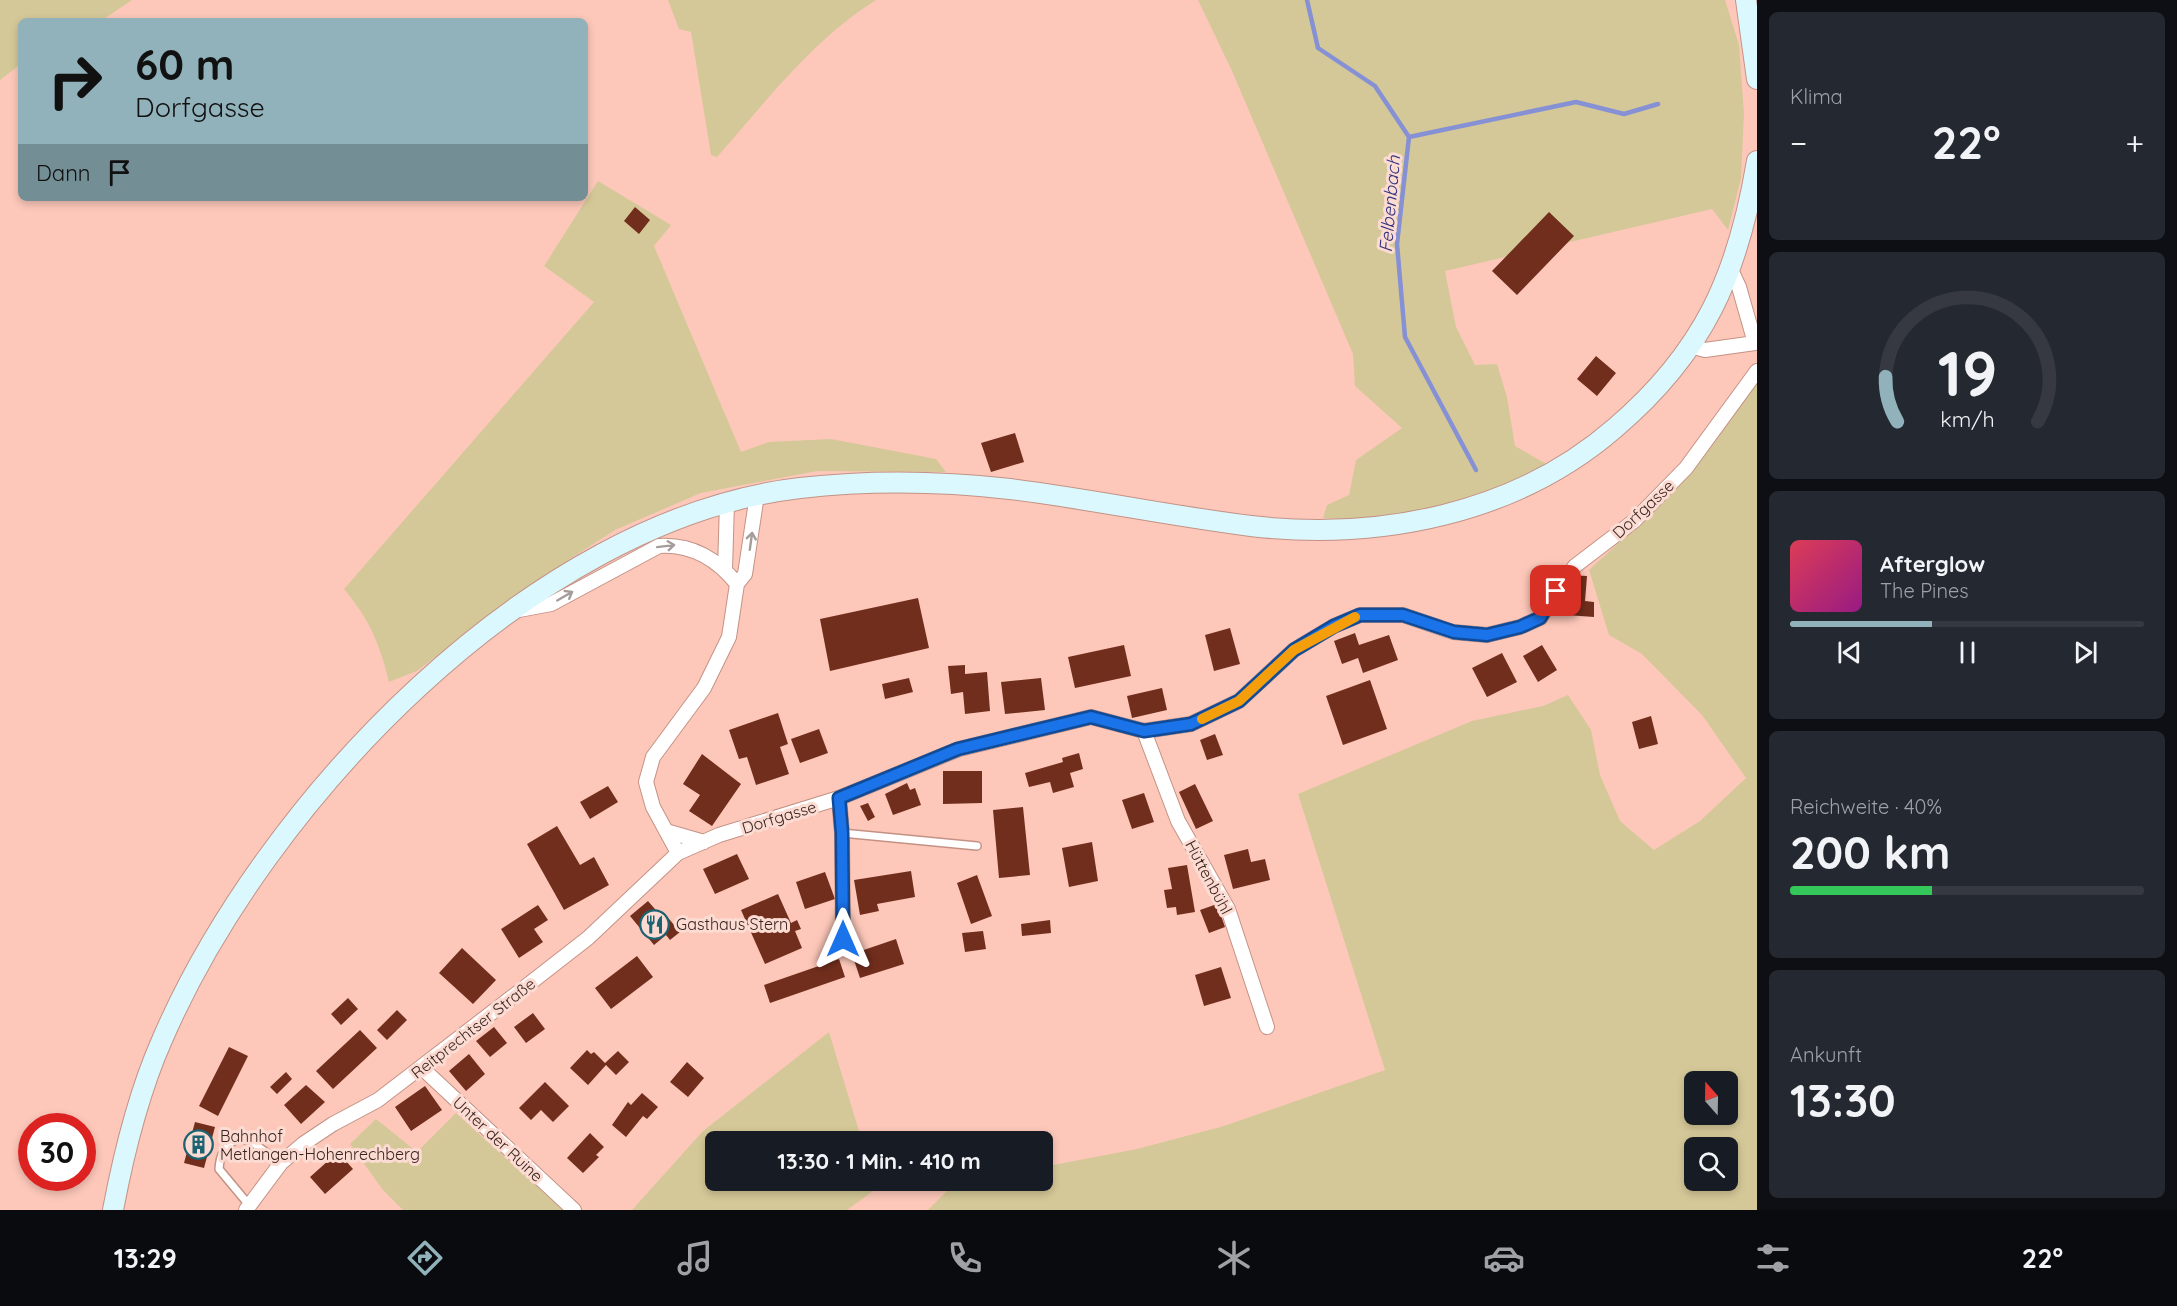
<!DOCTYPE html>
<html lang="de">
<meta charset="utf-8">
<style>
:root{--surface:#171b24;--page:#242831;--text:#f1f3f6;--muted:#9ea1a6;--line:#363941;--accent:#91b2bb}
body{margin:0;font-family:Quicksand,sans-serif;background:var(--page);color:var(--text);height:100vh;display:flex;flex-direction:column;font-size:22px;white-space:nowrap}
*{box-sizing:border-box;margin:0}
p{font-size:20px;color:var(--muted)}
.icon{flex:none;width:33px;height:33px;fill:none;stroke:currentColor;stroke-width:2;stroke-linecap:round;stroke-linejoin:round}
.map{position:relative;flex:1;overflow:hidden}
.side{display:flex;flex-direction:column;gap:12px;padding:12px;background:#0d0f14;width:420px}
.side>*{flex:none}
.top-card{position:absolute;left:18px;top:18px;width:570px;height:183px;border-radius:9px;box-shadow:0 3px 9px #0003;background:#91b2bb;color:#111;overflow:hidden}
.needle{width:39px;rotate:340deg}
.controls{position:absolute;left:1684px;top:1071px;display:grid;gap:12px}
.controls a{display:grid;place-items:center;width:54px;height:54px;border-radius:9px;background:var(--surface);box-shadow:0 3px 9px #0003;font-size:30px}
.speed{position:absolute;left:18px;top:1113px;display:flex;gap:12px;font-size:30px;font-weight:700;text-align:center}
.speed>*{display:grid;place-content:center;width:78px;height:78px;border-radius:50%;background:var(--surface);box-shadow:0 3px 9px #0003;line-height:1}
.speed .limit{border:9px solid #d22;background:#fff;color:#111}
.pin{position:absolute;display:grid;place-items:center;width:51px;height:51px;color:#fff;margin:-26px;border-radius:12px;box-shadow:0 3px 9px #0006}
.me{position:absolute;width:66px;margin:-33px;rotate:0deg;stroke-linejoin:round;filter:drop-shadow(0 0 4px #0008)}
.turn{display:flex;align-items:center;gap:21px;height:126px;padding:0 18px;font-size:27px}
.turn .icon{width:78px;height:78px;stroke-width:2.5}
.turn b{display:block;font-size:42px;line-height:51px}
.then{display:flex;align-items:center;height:57px;padding:0 18px;background:#0003;gap:12px;font-size:22px}
.big{font-size:45px;font-weight:800;line-height:1.1}
.side .tile{flex:1;display:flex;flex-direction:column;justify-content:center;gap:9px;min-width:0;padding:0 21px;border-radius:9px;background:var(--page)}
.side .dial{align-items:center;gap:0}
.dial svg{height:156px;overflow:visible;fill:none;stroke:var(--line);stroke-width:7;stroke-linecap:round;text-anchor:middle}
.dial text{fill:var(--text);stroke:none}
.song{display:flex;align-items:center;gap:18px}
.cover{width:72px;height:72px;border-radius:9px;background:linear-gradient(135deg,hsl(350 70% 55%),hsl(310 70% 35%))}
.played{height:6px;border-radius:3px;background:linear-gradient(90deg,var(--accent) 40%,var(--line) 40%)}
.keys{display:flex;justify-content:space-around;direction:ltr}
.heat{display:flex;justify-content:space-between;align-items:center;font-size:33px;direction:ltr}
.charge{height:9px;border-radius:4px;background:linear-gradient(90deg,#34c759 40%,var(--line) 0)}
.trip{position:absolute;left:705px;top:1131px;width:348px;height:60px;border-radius:9px;background:var(--surface);box-shadow:0 3px 9px #0003;font-weight:800;line-height:60px;text-align:center}
.tabs{display:flex;height:96px;justify-content:space-around;align-items:center;background:#090b0e;color:var(--muted)}
.tabs .icon{width:42px;height:42px}
.tabs .on{color:var(--accent)}
.tabs b{font-size:27px;color:var(--text)}
main{display:flex;flex:1;min-height:0}
.map>svg:first-child{display:block}
.green{fill:#d5c898;fill-rule:evenodd}
.lines{fill:none;stroke-linecap:round;stroke-linejoin:round}
.stream{stroke:#8591d4;stroke-width:4.5}
.building{fill:#722e1d}
.service-casing{stroke:#c49285;stroke-width:10}
.minor-casing{stroke:#c49285;stroke-width:16}
.secondary-casing{stroke:#c49285;stroke-width:22}
.service{stroke:#fff;stroke-width:7}
.minor{stroke:#fff;stroke-width:14}
.secondary{stroke:#daf8fe;stroke-width:20}
.oneway{stroke:#a69d9b}
.route-casing{stroke:#114b97;stroke-width:15}
.route{stroke:#1a73e8;stroke-width:10}
.slow{stroke:#f59e0b;stroke-width:10}
.labels{text-anchor:middle;stroke-width:6;stroke-linejoin:round;paint-order:stroke}
.street-label{font-size:16px;fill:#392520;stroke:#fcdbd2}
.poi-label{font-size:16px;fill:#392520;stroke:#fcdbd2;text-anchor:start}
.water-label{font-size:18px;font-style:italic;fill:#2c307e;stroke:#fcdbd2}
</style>
<main>
<div class="map">
<svg width="1757" height="1210" viewBox="0 0 1757 1210">
<rect width="100%" height="100%" fill="#fdc8ba"/>
<!-- green -->
<path class="green" d="M0,0H132L101,21H21V64L0,80Z
M668,0H876C811,41 767,101 717,157L711,155L691,32L679,29Z
M1198,0H1725L1739,45L1744,114L1741,178L1728,230L1712,209L1445,271L1456,327L1475,365L1497,364L1507,397L1515,446L1548,465C1468,505 1414,525 1323,518L1327,505L1349,495L1356,460L1402,428L1355,386L1353,354L1232,71Z
M598,181L671,225L654,246L741,452L769,442L831,439L936,459L946,472L817,471L701,493L615,530L531,584L417,671L389,682C380,644 369,619 344,589L594,302L544,266Z
M1757,384V1210H928L949,1189L975,1181L1042,1180L1043,1167L1137,1149L1224,1126L1385,1070L1298,794L1472,721L1543,706L1568,695L1591,730L1600,775L1620,821L1654,850L1700,821L1746,778L1702,715L1642,654L1609,635L1589,570L1670,496ZM1695,1082H1728V1114H1695ZM1695,1148H1728V1180H1695Z
M829,1032L862,1141L716,1142V1180L873,1181L876,1189L847,1210H632L703,1131Z
M456,1113L563,1210H403L383,1190L350,1144L376,1119L417,1152Z"/>
<g class="lines">
<!-- stream -->
<path class="stream" d="M1307,0L1318,48L1375,86L1409,137L1397,244L1405,337L1476,470
M1409,137L1576,102L1624,114L1658,104"/>
</g>
<!-- building -->
<path class="building" d="M635,207L650,220L639,234L624,221Z
M1549,212L1574,236L1517,295L1492,271Z
M1596,356L1616,373L1597,396L1577,379Z
M1015,433L1024,462L991,472L981,443Z
M1568,575L1587,576L1585,601L1594,602V617L1566,615Z
M918,598L929,648L830,671L820,619Z
M1230,628L1240,664L1214,671L1205,635Z
M1355,633L1359,645L1389,635L1398,660L1363,673L1358,658L1342,664L1334,641Z
M1124,645L1131,676L1075,688L1068,657Z
M1542,645L1557,670L1538,682L1523,656Z
M1502,653L1517,682L1487,697L1472,668Z
M965,665V674L987,672L990,711L965,714L963,692L951,694L948,666Z
M909,678L913,692L885,699L882,684Z
M1041,678L1045,710L1005,714L1001,682Z
M1370,680L1387,729L1343,745L1326,696Z
M1162,688L1167,710L1132,718L1127,696Z
M778,713L788,744L780,747L789,774L756,785L747,757L739,759L729,730Z
M1651,716L1658,744L1639,749L1632,722Z
M819,729L828,753L800,763L791,739Z
M1215,734L1223,755L1207,760L1200,740Z
M1079,753L1083,769L1070,773L1074,787L1053,793L1050,782L1029,787L1025,773L1063,762L1062,758Z
M702,754L741,784L712,826L689,811L700,795L683,784Z
M943,771H982V803L943,804Z
M907,783L910,790L915,788L921,805L893,815L885,794Z
M1195,784L1213,821L1196,829L1179,792Z
M608,786L618,802L590,819L580,802Z
M1144,793L1154,822L1132,829L1122,800Z
M868,803L875,817L868,821L860,806Z
M1023,807L1030,875L999,878L993,810Z
M557,826L580,865L594,857L609,885L564,910L527,844Z
M1092,842L1098,881L1069,887L1062,848Z
M1248,849L1251,862L1265,859L1270,880L1233,889L1224,855Z
M737,854L749,879L715,894L703,869Z
M1187,865L1195,912L1177,915L1176,907L1167,908L1164,890L1172,889L1168,868Z
M911,871L915,897L877,904L879,911L860,915L854,880Z
M825,872L835,899L805,909L796,882Z
M977,875L992,916L971,924L957,883Z
M778,894L791,923L797,920L801,929L795,931L802,948L765,964L741,910Z
M648,901L661,916L664,913L680,932L670,940L666,935L654,945L630,916Z
M1217,904L1225,927L1209,933L1200,910Z
M538,905L548,920L534,929L543,942L519,958L501,929Z
M1050,920L1051,933L1022,936L1021,924Z
M983,931L986,949L965,952L962,933Z
M896,939L904,964L860,978L852,954Z
M462,948L496,980L473,1004L439,973Z
M637,956L653,977L611,1009L595,988Z
M839,959L845,977L770,1003L764,985Z
M1221,967L1231,998L1204,1006L1195,975Z
M348,998L358,1009L341,1025L331,1014Z
M397,1010L407,1020L387,1040L377,1030Z
M533,1013L545,1029L526,1043L514,1027Z
M494,1027L507,1043L490,1057L476,1041Z
M360,1030L377,1048L333,1089L316,1071Z
M229,1047L248,1056L218,1116L199,1106Z
M587,1050L591,1054L594,1052L605,1063L618,1051L629,1062L616,1075L606,1065L588,1085L570,1068Z
M469,1054L485,1074L466,1091L449,1071Z
M687,1062L704,1078L688,1097L670,1082Z
M286,1072L292,1079L277,1094L270,1087Z
M545,1082L569,1106L553,1122L541,1110L531,1120L519,1108Z
M306,1085L325,1102L301,1124L284,1105Z
M425,1086L442,1110L411,1131L395,1107Z
M642,1093L658,1107L647,1119L643,1116L626,1137L612,1125L628,1102L631,1105Z
M195,1122L215,1127L204,1168L184,1163Z
M590,1133L604,1147L596,1155L599,1157L583,1173L567,1158Z
M338,1152L353,1169L325,1194L310,1177Z"/>
<g class="lines">
<defs>
<path id="service" d="M842,833L977,846
M249,1205L219,1169C220,1154 224,1148 236,1139L249,1140L281,1163"/>
<path id="minor" d="M1731,270L1739,287L1755,343
M1690,346L1705,350L1755,343
M725,569L727,503
M737,584L745,574L757,495
M519,610L551,604L659,546C691,544 717,559 737,584
M1144,731L1178,821L1228,909L1267,1027
M839,798L842,833L843,939
M666,831L704,842
M678,853L653,807L646,782L653,757L704,688L729,637L737,584
M422,1068L574,1210
M246,1210L281,1163L303,1144L333,1124L378,1100L520,991L588,938L678,853L719,835L839,798L959,749L1091,717L1144,731L1191,724L1239,701L1294,650L1334,626L1360,615H1403L1453,632L1487,635L1520,627L1540,618L1575,566L1634,521L1686,468L1757,371"/>
<path id="secondary" d="M1746,0L1757,79
M113,1210C124,1152 138,1094 162,1040C264,803 532,519 800,488C870,480 940,481 1010,489C1091,499 1170,516 1251,526C1379,541 1516,514 1615,428C1704,352 1738,275 1757,161"/>
</defs>
<!-- service casing -->
<use href="#service" class="service-casing"/>
<!-- minor casing -->
<use href="#minor" class="minor-casing"/>
<!-- secondary casing -->
<use href="#secondary" class="secondary-casing"/>
<!-- service -->
<use href="#service" class="service"/>
<!-- minor -->
<use href="#minor" class="minor"/>
<!-- secondary -->
<use href="#secondary" class="secondary"/>
</g>
<!-- one-way arrows -->
<defs><path id="oneway-shaft" d="M-6 0H5M1.5-3L5.5 0L1.5 3" fill="none" stroke-width="1.6" stroke-linecap="round" stroke-linejoin="round" transform="scale(1.5)"/></defs>
<g class="oneway">
<use href="#oneway-shaft" transform="translate(751 541) rotate(-82)"/>
<use href="#oneway-shaft" transform="translate(666 546) rotate(-7)"/>
<use href="#oneway-shaft" transform="translate(565 596) rotate(-30)"/>
</g>
<g class="lines">
<defs>
<path id="route" d="M843,939L842,833L839,798L958,749L1091,717L1144,731L1191,724L1239,701L1294,650L1334,626L1360,615H1403L1454,632L1487,635L1520,627L1540,618L1556,591"/>
</defs>
<!-- route casing -->
<use href="#route" class="route-casing"/>
<!-- route -->
<use href="#route" class="route"/>
<!-- slow -->
<path class="slow" d="M1202,719L1239,701L1294,650L1355,617"/>
</g>
<!-- icons -->
<defs>
<symbol id="restaurant-ring" viewBox="-11 -11 22 22"><circle r="9.5" fill="#fcdbd2" stroke="#1b6272" stroke-width="1.5"/><path d="M-5-6h1v4h1v-4h1v4h1v-4h1v5L-1.5 .5V6h-2V.5L-5-1ZM5-6V6H3V1.5H1.5Q1.5-4 5-6Z" fill="#1b6272"/></symbol>
<symbol id="building-ring" viewBox="-11 -11 22 22"><circle r="9.5" fill="#fcdbd2" stroke="#1b6272" stroke-width="1.5"/><path d="M-4-6H4V6H1V3H-1V6H-4ZM-2.5-4.3h1.7v1.8h-1.7ZM.8-4.3h1.7v1.8H.8ZM-2.5-1h1.7V.8h-1.7ZM.8-1h1.7V.8H.8Z" fill="#1b6272"/></symbol>
</defs>
<g fill-rule="evenodd">
<use href="#restaurant-ring" x="638" y="908" width="33" height="33"/>
<use href="#building-ring" x="182" y="1128" width="33" height="33"/>
</g>
<g class="labels">
<!-- street labels -->
<g class="street-label">
<text transform="translate(1643 509) rotate(-43)" y="6">Dorfgasse</text>
<text transform="translate(779 817) rotate(-17)" y="6">Dorfgasse</text>
<text transform="translate(1209 877) rotate(62)" y="6">Hüttenbühl</text>
<text transform="translate(473 1028) rotate(-38)" y="6">Reitprechtser Straße</text>
<text transform="translate(498 1139) rotate(43)" y="6">Unter der Ruine</text>
</g>
<!-- poi labels -->
<g class="poi-label">
<text x="676" y="930">Gasthaus Stern</text>
<text x="220" y="1142">Bahnhof<tspan x="220" dy="18">Metlangen-Hohenrechberg</tspan></text>
</g>
<!-- water labels -->
<g class="water-label">
<text transform="translate(1390 204) rotate(-85)" y="6">Felbenbach</text>
</g>
</g>
</svg>
<div class="controls">
<a><svg class="needle" viewBox="-14 -14 28 28"><path d="M0-13l5 13h-10z" fill="#e53935"/><path d="M0 13l5-13h-10z" fill="#9ea1a6"/></svg></a>
<a><svg class="icon" aria-label="search" viewBox="0 0 24 24"><circle cx="10" cy="10" r="6"/><path d="M15 15l6 6"/></svg></a>
</div>
<div class="speed"><div class="limit">30</div></div>
<div class="pin" style="left:1556px;top:591px;background:#d93025"><svg class="icon" aria-label="arrive" viewBox="0 0 24 24"><path d="M6 21V4h12l-3 4 3 4H6"/></svg></div>
<svg class="me" style="left:843px;top:939px" viewBox="-20 -20 40 40"><path d="M0-17L14 15 0 8-14 15z" fill="#1a73e8" stroke="#fff" stroke-width="4"/></svg>
<div class="trip">13:30 · 1 Min. · 410 m</div>
<div class="top-card">
<div class="turn"><svg class="icon" aria-label="right" viewBox="0 0 24 24"><path d="M7 20v-9h11M14 6l5 5-5 5"/></svg><div><b>60 m</b>Dorfgasse</div></div>
<div class="then">Dann<svg class="icon" aria-label="arrive" viewBox="0 0 24 24"><path d="M6 21V4h12l-3 4 3 4H6"/></svg></div>
</div>
</div>
<section class="side">
<div class="tile"><p>Klima</p>
<div class="heat"><a>−</a><b class="big">22°</b><a>+</a></div>
</div>
<div class="tile dial"><svg viewBox="0 0 100 80">
<path d="M14 69A42 42 0 1 1 86 69"/>
<path d="M14 69A42 42 0 0 1 8 46" stroke="#91b2bb"/>
<text x="50" y="56" font-size="32" font-weight="700">19</text>
<text x="50" y="72" font-size="11">km/h</text>
</svg></div>
<div class="tile">
<div class="song"><i class="cover"></i><div><b>Afterglow</b><p>The Pines</p></div></div>
<div class="played"></div>
<div class="keys"><svg class="icon" aria-label="previous" viewBox="0 0 24 24"><path d="M18 5L8 12l10 7zM5 5v14"/></svg><svg class="icon" aria-label="pause" viewBox="0 0 24 24"><path d="M8 5v14M16 5v14"/></svg><svg class="icon" aria-label="next" viewBox="0 0 24 24"><path d="M6 5l10 7-10 7zM19 5v14"/></svg></div>
</div>
<div class="tile"><p>Reichweite · 40%</p><b class="big">200 km</b><div class="charge"></div></div>
<div class="tile"><p>Ankunft</p><b class="big">13:30</b></div>
</section>
</main>
<nav class="tabs">
<b>13:29</b>
<svg class="icon on" aria-label="directions" viewBox="0 0 24 24"><path d="M12 3l9 9-9 9-9-9zM9 14v-3h6M13 9l2 2-2 2"/></svg>
<svg class="icon" aria-label="music" viewBox="0 0 24 24"><path d="M9 18V5l10-2v13"/><circle cx="6" cy="18" r="3"/><circle cx="16" cy="16" r="3"/></svg>
<svg class="icon" aria-label="phone" viewBox="0 0 24 24"><path d="M5 4h4l2 5-3 2q2 4 5 5l2-3 5 2v4C11 20 4 13 5 4z"/></svg>
<svg class="icon" aria-label="climate" viewBox="0 0 24 24"><path d="M12 3v18M4 7l16 10M4 17L20 7"/></svg>
<svg class="icon" aria-label="car" viewBox="0 0 24 24"><path d="M5 17H2v-5l4-1 3-4h7l3 4 3 1v5h-3M9 17h6M6 11h13"/><circle cx="7" cy="17" r="2"/><circle cx="17" cy="17" r="2"/></svg>
<svg class="icon" aria-label="filters" viewBox="0 0 24 24"><path d="M4 7h16M4 17h16"/><circle cx="9" cy="7" r="2"/><circle cx="15" cy="17" r="2"/></svg>
<b>22°</b>
</nav>
